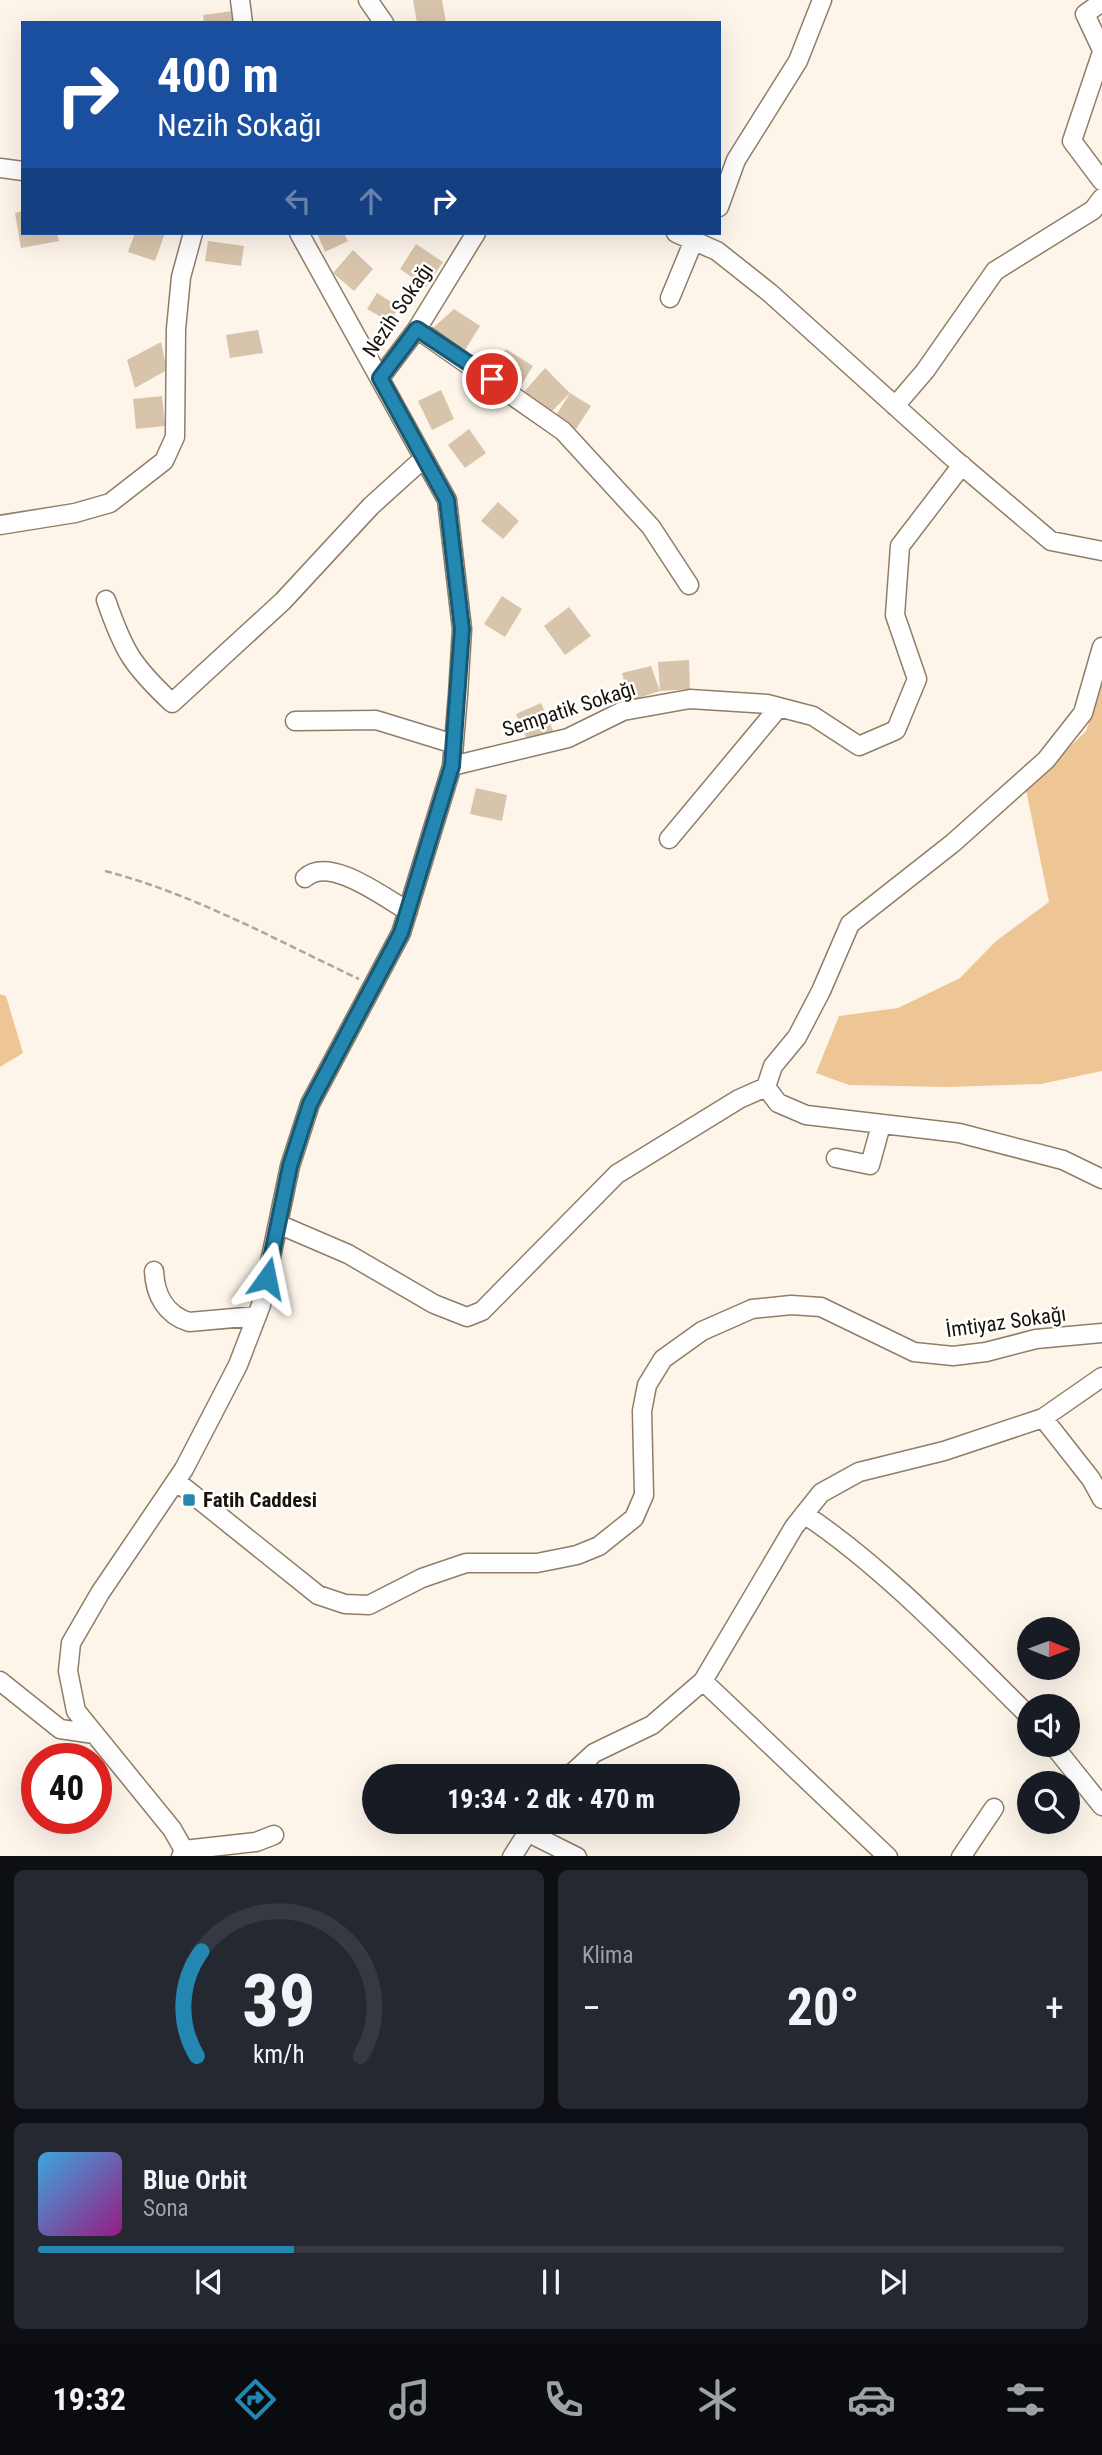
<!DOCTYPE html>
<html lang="tr">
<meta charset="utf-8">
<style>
:root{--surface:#171b24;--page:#242831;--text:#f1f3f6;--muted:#9ea1a6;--line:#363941;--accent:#2487b1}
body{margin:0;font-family:"Roboto Condensed",sans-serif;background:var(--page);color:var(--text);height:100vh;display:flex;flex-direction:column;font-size:26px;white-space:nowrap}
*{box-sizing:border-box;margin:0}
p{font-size:23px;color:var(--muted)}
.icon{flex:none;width:38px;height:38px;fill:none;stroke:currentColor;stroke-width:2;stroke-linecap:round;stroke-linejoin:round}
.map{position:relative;height:1856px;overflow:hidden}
.panel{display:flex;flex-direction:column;gap:14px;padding:14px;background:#0d0f14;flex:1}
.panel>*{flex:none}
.hud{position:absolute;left:21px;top:21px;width:700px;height:214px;border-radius:0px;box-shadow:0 7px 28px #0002;background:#1a4fa0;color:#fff;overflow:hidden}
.needle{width:46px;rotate:91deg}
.fabs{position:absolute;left:1017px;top:1617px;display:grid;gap:14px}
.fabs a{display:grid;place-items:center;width:63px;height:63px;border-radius:50%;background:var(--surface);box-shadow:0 7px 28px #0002;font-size:35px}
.speed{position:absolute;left:21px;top:1743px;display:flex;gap:14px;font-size:35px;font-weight:700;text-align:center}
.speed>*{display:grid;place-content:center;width:91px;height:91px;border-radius:50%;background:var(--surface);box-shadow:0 7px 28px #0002;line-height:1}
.speed .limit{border:10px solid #d22;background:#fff;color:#111}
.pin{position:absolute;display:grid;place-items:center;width:60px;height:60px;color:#fff;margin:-30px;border:4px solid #fff;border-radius:50%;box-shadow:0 2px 7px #0007}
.me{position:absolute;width:77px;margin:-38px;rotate:12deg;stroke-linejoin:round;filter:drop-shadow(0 0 5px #0008)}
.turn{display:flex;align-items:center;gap:24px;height:147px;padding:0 21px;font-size:32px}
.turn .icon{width:91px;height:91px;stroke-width:2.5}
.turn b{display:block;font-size:49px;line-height:60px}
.lanes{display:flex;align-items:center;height:66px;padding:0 21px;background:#0003;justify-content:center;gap:35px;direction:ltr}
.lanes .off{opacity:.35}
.big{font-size:52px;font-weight:700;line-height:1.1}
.panel .widget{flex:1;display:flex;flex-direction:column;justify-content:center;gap:10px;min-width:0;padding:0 24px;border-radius:10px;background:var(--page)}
.panel .dial{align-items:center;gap:0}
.dial svg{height:182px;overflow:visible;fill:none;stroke:var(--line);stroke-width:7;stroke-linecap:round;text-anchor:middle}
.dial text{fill:var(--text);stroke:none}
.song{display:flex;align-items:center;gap:21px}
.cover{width:84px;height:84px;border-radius:10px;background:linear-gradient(135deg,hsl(200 70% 55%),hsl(310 70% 35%))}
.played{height:7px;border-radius:4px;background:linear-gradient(90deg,var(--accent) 25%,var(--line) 25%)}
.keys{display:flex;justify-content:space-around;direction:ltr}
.heat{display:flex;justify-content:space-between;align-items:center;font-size:38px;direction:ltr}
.panel .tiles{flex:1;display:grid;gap:14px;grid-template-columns:1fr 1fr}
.widget:last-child{grid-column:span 2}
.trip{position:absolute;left:362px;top:1764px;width:378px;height:70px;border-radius:35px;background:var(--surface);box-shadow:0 7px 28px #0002;font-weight:700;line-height:70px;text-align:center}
.tab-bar{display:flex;height:112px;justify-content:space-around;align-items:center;background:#090b0e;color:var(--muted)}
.tab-bar .icon{width:49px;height:49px}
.tab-bar .selected{color:var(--accent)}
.tab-bar b{font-size:32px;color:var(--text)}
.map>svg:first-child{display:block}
.green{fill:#eec695}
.building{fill:#d8c4ab}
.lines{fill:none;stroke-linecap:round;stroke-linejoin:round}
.minor-casing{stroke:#907d67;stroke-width:21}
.path{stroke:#aea69c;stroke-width:2.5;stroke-dasharray:7 3.5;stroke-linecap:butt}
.minor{stroke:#fff;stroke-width:18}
.route-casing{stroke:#175873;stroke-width:18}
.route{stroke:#2487b1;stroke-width:12}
.poi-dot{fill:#2487b1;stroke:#fff;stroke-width:2.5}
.labels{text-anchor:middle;stroke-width:5;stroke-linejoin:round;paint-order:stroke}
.street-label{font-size:21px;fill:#1a130a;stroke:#fff}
.poi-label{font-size:21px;font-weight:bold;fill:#1a130a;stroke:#fff;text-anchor:start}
</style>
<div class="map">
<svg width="1102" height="1857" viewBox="0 0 1102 1857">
<rect width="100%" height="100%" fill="#fdf5ea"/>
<!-- green -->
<path class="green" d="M1102,686V1071L1041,1084L947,1087L849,1085L816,1073L839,1016L898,1008L960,978L996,941L1049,902L1026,790L1086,731Z
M0,994L6,996L23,1053L0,1067Z"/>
<!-- building -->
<path class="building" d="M413,0H442L446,23H417Z
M233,11L235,23H204L203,15Z
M23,211V233H57L59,241L21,248L15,213Z
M135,233H165L155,261L128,252Z
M317,233H344L348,241L325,252Z
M208,241L244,246L241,266L205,261Z
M416,244L443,262L426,287L400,269Z
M353,250L373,269L354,291L333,273Z
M377,293L399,307L390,322L367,309Z
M454,309L480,326L460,358L433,328Z
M258,330L263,353L230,358L226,335Z
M161,342L167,370L135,388L127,360Z
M506,349L533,366L520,387L493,369Z
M545,368L570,393L591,406L576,429L555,417L570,393L546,417L523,393Z
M441,390L454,419L432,430L418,401Z
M162,396L165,426L136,429L133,399Z
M469,429L486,453L465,468L448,445Z
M498,502L519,521L503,539L481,521Z
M502,596L522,609L505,637L484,624Z
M569,607L591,636L565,655L544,626Z
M689,660L690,689L660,691L658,662Z
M651,666L660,691L629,701L622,673Z
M541,703L554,733L529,744L516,714Z
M476,788L507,795L502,821L470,814Z"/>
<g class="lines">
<defs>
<path id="minor" d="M240,0L243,23
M368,0L384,23
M1102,2L1085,14L1102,50
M1102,52L1072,141L1102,181
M0,168L23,171
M719,207L736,160L798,61L822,0
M676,233L717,251L770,293L953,458L1051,541L1102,551
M670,298L694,240
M417,329L563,431L651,527L689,585
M380,378L417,329L476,233
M895,406L925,371L995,271L1093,210L1102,198
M0,525L75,513L110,503L164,461L175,437L176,329L181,277L193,233
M106,600C124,652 132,665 172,703L283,601L371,506L424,458
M295,721L376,720L454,744
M452,766L568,738L623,711L690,699L767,704L813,716L859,746L896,730L917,679L895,615L900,546L962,465
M669,839L779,707
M305,878C329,855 383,897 408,911
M766,1087L778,1103L806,1115L959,1133L1063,1160L1102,1179
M836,1158L870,1165L881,1125
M278,1224L348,1254L434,1304L467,1317L482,1311L617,1174L739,1099L766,1087L773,1066L797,1037L821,991L850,924L953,843L1046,760L1083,713L1102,647
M154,1271C155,1295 166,1315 189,1322L257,1316
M1043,1418L1091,1479L1102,1499
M176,1481L318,1595L345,1604L369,1605L422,1578L466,1563H537L577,1555L599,1546L634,1518L644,1495L642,1411L647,1385L663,1359L702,1331L752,1309L791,1305L821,1307L914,1352L953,1356L986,1352L1036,1339L1102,1333
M804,1514C884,1567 961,1649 1029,1716
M0,1681L60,1729L94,1734
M703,1681L888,1857
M1053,1745L1102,1806
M569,1776L594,1753L652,1725L703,1681L794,1527L821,1493L859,1472L944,1451L1043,1418L1102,1377
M527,1832L577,1857
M181,1857L184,1850L256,1842L274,1835
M188,1857L172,1829L76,1711L68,1671L71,1643L100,1593L184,1469L238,1365L261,1305L290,1166L310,1104L401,933L452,766L458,695L462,629L447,500L299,233
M512,1857L534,1822
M961,1857L994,1808"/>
</defs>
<!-- minor casing -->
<use href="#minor" class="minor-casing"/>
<!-- path -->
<path class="path" d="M105,871C194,894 276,940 359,979"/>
<!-- minor -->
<use href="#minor" class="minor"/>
</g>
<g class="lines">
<defs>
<path id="route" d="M267,1278L290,1166L310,1104L401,933L452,766L462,629L447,500L380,378L417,329L492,379"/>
</defs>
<!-- route casing -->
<use href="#route" class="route-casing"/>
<!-- route -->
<use href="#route" class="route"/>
</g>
<!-- markers -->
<rect class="poi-dot" x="182" y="1493" width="14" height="14" rx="3.5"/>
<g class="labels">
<!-- street labels -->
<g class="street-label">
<text transform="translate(398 310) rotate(-56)" y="7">Nezih Sokağı</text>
<text transform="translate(569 709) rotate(-18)" y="7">Sempatik Sokağı</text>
<text transform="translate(1006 1322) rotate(-8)" y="7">İmtiyaz Sokağı</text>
</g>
<!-- poi labels -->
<g class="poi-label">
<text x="203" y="1507">Fatih Caddesi</text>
</g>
</g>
</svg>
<div class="fabs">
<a><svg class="needle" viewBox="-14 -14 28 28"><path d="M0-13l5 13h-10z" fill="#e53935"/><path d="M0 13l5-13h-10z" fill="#9ea1a6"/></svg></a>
<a><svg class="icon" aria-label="sound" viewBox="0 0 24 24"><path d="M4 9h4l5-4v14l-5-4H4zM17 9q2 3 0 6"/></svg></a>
<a><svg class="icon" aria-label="search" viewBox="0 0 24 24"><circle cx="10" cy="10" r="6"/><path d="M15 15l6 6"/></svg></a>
</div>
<div class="speed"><div class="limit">40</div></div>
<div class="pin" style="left:492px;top:379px;background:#d93025"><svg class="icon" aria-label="arrive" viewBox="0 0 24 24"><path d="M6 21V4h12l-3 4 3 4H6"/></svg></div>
<svg class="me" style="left:267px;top:1278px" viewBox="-20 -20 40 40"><path d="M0-17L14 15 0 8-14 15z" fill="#2487b1" stroke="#fff" stroke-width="4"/></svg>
<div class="trip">19:34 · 2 dk · 470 m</div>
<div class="hud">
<div class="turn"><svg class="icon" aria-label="right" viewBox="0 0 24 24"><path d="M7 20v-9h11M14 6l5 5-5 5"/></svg><div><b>400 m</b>Nezih Sokağı</div></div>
<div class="lanes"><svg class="icon off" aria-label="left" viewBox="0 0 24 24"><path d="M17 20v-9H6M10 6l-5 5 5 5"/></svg><svg class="icon off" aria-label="ahead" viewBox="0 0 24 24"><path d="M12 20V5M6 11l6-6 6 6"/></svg><svg class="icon" aria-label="right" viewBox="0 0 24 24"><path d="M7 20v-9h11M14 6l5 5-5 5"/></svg></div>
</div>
</div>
<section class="panel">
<div class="tiles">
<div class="widget dial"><svg viewBox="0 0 100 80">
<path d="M14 69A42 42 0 1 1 86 69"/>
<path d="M14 69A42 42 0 0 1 16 23" stroke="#2487b1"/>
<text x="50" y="56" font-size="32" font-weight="700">39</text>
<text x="50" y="72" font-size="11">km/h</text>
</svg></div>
<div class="widget"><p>Klima</p>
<div class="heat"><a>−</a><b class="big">20°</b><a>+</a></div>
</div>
<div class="widget">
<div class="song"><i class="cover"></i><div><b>Blue Orbit</b><p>Sona</p></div></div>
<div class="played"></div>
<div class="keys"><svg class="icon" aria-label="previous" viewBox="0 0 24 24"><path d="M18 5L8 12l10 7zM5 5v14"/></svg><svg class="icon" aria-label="pause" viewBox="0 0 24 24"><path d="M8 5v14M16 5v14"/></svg><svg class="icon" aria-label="next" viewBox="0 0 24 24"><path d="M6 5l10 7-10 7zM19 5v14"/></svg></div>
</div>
</div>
</section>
<nav class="tab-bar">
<b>19:32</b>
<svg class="icon selected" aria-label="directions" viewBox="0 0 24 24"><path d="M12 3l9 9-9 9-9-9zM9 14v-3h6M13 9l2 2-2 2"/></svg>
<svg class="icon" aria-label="music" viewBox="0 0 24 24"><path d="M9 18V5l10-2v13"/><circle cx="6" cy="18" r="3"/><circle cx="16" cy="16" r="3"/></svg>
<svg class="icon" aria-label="phone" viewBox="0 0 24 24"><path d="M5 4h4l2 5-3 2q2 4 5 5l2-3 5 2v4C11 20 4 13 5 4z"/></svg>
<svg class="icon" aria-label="climate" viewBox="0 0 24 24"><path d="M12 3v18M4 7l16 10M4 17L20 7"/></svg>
<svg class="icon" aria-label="car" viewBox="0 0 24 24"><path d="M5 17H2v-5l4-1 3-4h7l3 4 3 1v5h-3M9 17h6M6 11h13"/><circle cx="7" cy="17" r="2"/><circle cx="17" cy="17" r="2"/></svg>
<svg class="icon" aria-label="filters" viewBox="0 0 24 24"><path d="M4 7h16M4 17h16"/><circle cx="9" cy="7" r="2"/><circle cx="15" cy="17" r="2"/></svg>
</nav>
